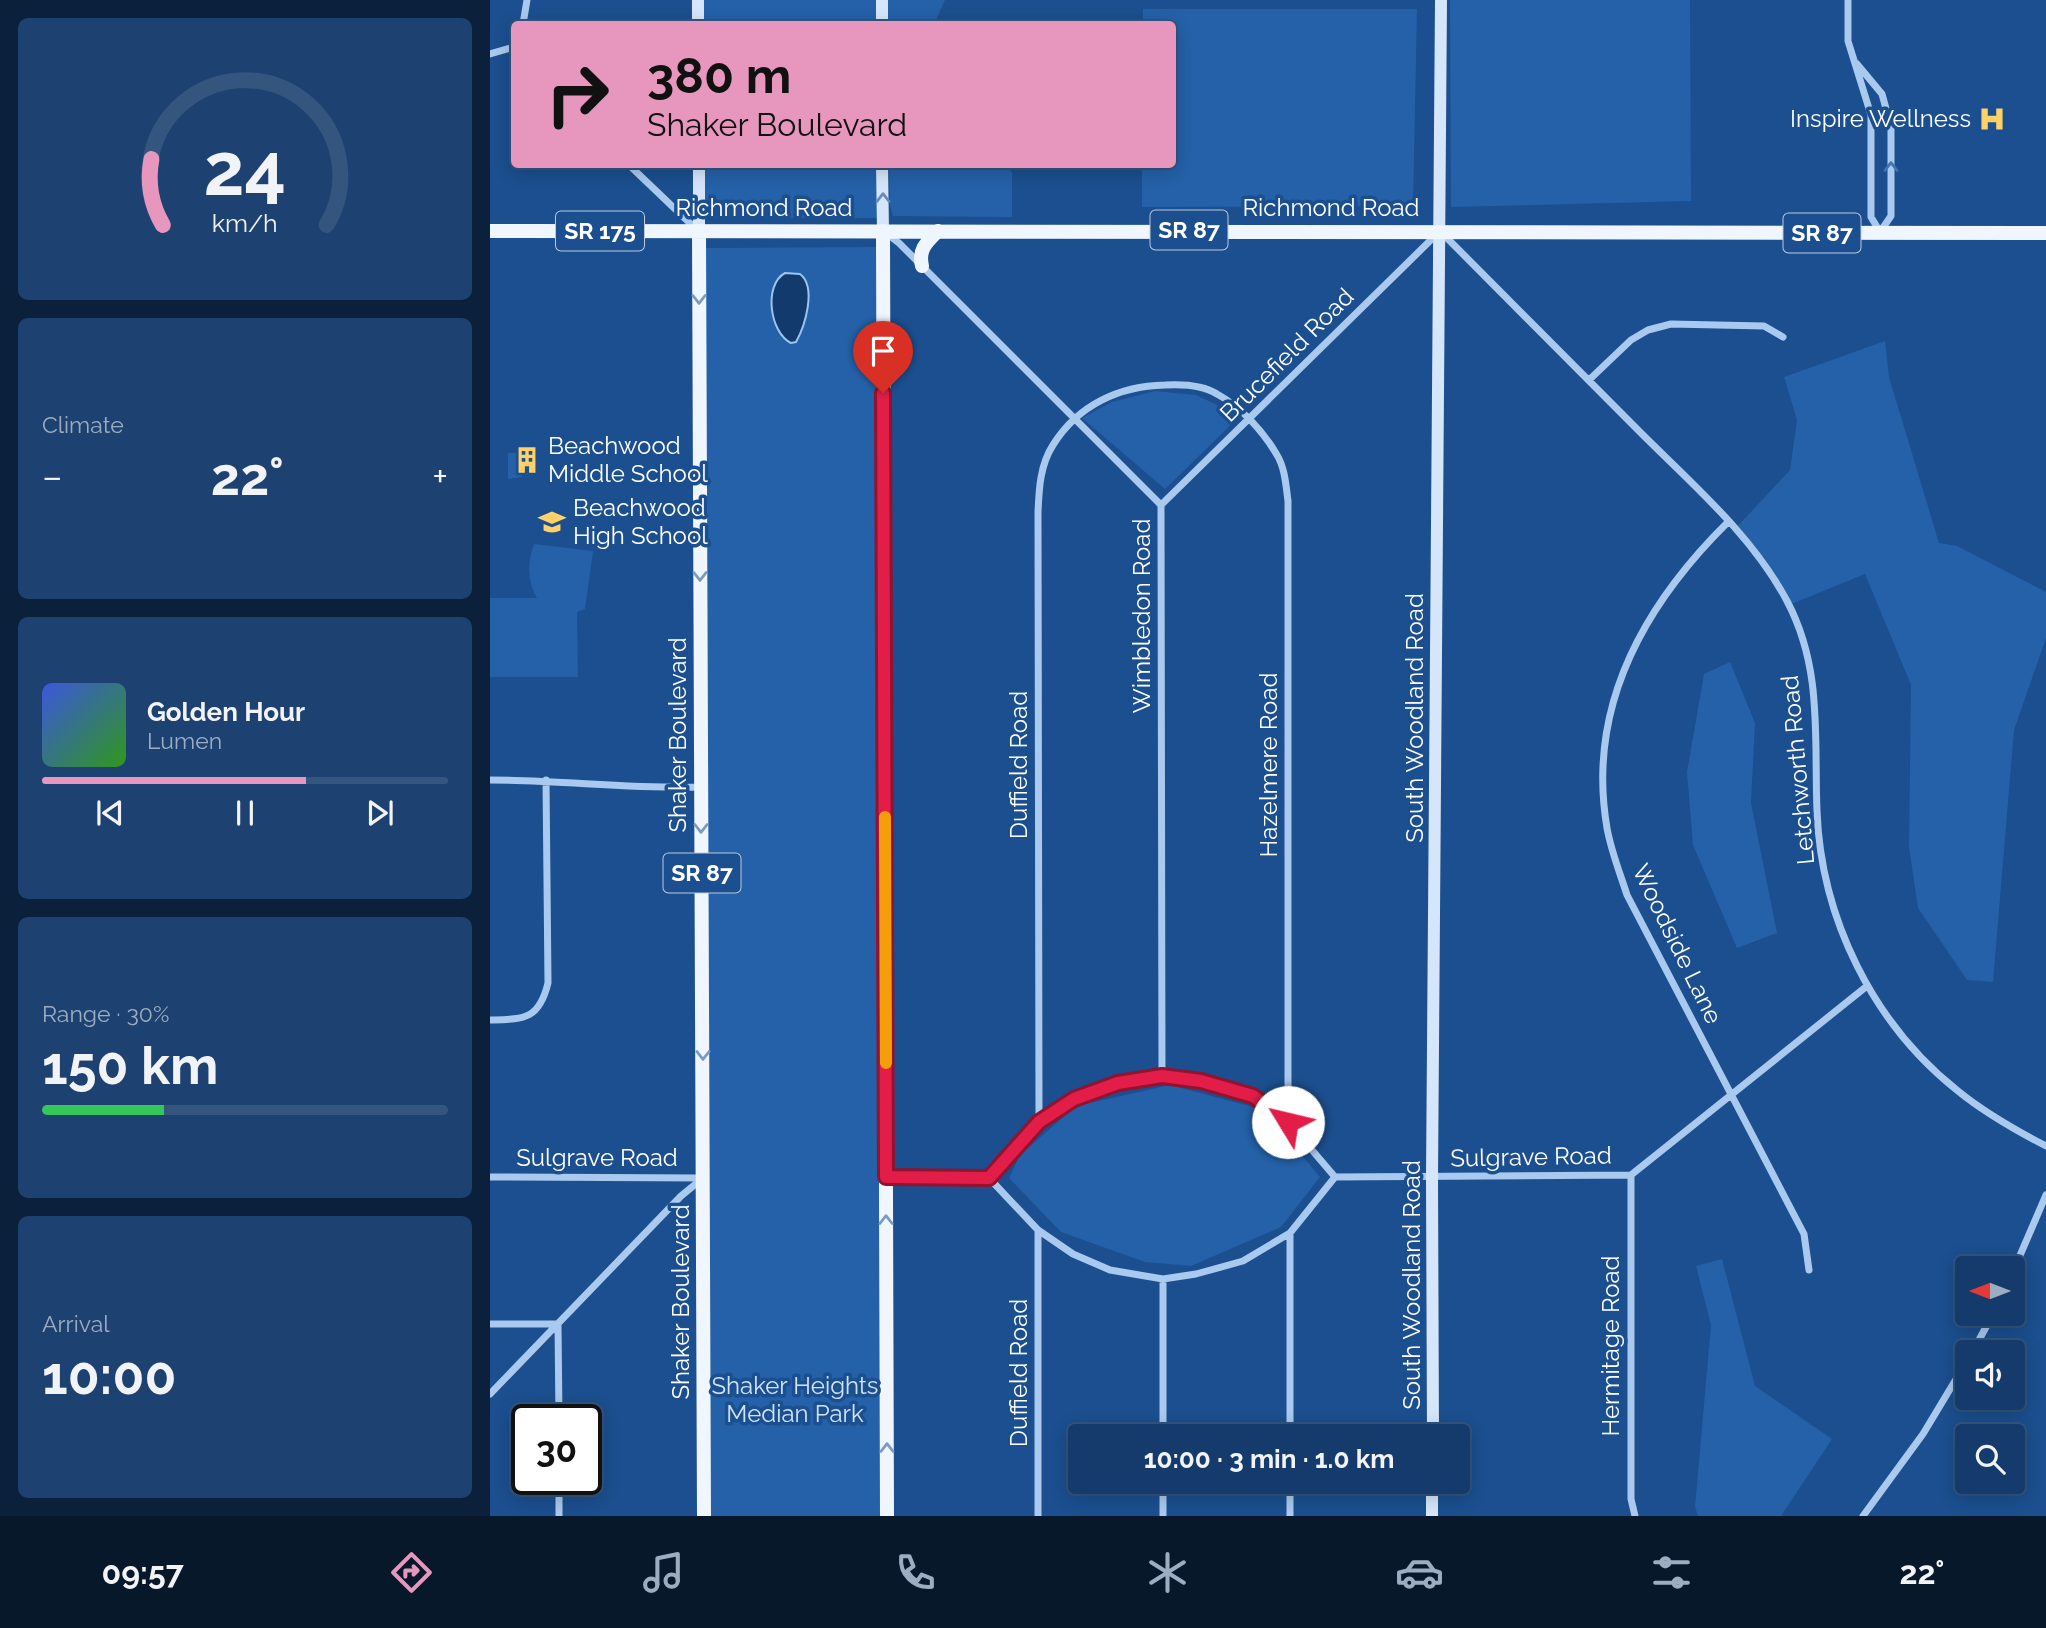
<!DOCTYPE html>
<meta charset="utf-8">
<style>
:root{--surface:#143b6b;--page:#1d4271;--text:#f1f3f6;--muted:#9dadc1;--line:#33557e;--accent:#e797bd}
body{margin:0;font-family:Raleway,sans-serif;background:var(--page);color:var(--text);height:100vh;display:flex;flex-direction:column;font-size:26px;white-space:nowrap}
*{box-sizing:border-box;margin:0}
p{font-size:23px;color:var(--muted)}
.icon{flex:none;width:38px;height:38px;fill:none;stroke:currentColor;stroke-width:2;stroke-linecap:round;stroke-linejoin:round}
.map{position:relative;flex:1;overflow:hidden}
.drawer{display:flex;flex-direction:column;gap:18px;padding:18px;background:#0b203b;width:490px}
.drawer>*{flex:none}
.top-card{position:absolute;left:21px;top:21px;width:665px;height:147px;border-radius:7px;box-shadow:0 4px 18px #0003,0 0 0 2px var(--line);background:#e797bd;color:#111;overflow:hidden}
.needle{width:46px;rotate:270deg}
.fabs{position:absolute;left:1465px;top:1256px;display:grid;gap:14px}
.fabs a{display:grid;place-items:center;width:70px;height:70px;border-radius:7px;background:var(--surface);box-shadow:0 4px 18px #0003,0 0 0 2px var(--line);font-size:35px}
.speed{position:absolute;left:21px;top:1404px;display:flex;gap:14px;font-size:35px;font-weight:700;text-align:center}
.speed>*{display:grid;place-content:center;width:91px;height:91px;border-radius:50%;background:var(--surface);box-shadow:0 4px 18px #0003,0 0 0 2px var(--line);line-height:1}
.speed .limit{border:4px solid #111;border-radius:10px;background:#fff;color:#111}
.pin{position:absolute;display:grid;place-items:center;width:60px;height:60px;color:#fff;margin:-72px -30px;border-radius:50% 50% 50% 0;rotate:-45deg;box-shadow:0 0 7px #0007}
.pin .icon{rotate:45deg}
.me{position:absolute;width:77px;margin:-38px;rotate:306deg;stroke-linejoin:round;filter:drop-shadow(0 0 5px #0008)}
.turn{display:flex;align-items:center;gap:24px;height:147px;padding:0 21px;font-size:32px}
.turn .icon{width:91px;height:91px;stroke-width:2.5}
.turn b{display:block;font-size:49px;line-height:60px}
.big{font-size:52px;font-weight:700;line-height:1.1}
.drawer .card{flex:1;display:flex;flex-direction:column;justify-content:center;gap:10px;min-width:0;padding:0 24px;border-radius:10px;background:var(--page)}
.drawer .dial{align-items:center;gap:0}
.dial svg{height:182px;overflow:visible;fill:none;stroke:var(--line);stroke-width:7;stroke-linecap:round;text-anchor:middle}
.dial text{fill:var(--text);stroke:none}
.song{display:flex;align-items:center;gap:21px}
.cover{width:84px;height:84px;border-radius:10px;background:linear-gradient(135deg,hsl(230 70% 55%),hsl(110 70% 35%))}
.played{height:7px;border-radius:4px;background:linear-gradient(90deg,var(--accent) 65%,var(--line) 65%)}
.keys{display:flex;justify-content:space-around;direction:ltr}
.heat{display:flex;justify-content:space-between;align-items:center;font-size:38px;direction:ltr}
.charge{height:10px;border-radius:5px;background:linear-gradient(90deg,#34c759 30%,var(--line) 0)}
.trip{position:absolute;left:578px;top:1424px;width:402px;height:70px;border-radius:7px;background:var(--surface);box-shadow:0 4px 18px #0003,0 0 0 2px var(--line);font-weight:700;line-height:70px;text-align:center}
.tabs{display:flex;height:112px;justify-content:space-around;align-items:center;background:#08182b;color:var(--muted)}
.tabs .icon{width:49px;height:49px}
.tabs .current{color:var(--accent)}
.tabs b{font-size:32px;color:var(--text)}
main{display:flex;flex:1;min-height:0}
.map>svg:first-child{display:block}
.green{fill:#2461a8}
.water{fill:#123a6d;stroke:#9cc4f0;stroke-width:2}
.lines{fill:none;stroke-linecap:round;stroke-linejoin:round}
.street{stroke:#a9c9ee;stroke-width:7}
.secondary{stroke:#d6e6fa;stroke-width:12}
.primary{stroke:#f0f6ff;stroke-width:14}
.oneway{stroke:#4674ac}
.oneway2{stroke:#668bba}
.oneway3{stroke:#7b9ac1}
.route-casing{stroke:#92132f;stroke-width:18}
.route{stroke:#e11d48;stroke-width:12}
.slow{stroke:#f59e0b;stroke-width:12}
.labels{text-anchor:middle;stroke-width:7;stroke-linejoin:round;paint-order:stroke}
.shield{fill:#1b4f8f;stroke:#bbcadd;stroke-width:2}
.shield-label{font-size:23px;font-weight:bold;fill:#fff}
.poi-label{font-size:24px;fill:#fff;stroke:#1b4f8f;text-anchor:start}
.street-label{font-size:24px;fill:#fff;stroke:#1b4f8f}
.park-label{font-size:24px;fill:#cfe3fa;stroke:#1b4f8f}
</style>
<main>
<section class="drawer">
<div class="card dial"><svg viewBox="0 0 100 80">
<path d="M14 69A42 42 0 1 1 86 69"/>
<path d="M14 69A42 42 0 0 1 9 40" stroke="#e797bd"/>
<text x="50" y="56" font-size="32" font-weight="700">24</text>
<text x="50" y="72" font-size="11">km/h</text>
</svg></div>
<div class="card"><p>Climate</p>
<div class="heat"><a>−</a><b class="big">22°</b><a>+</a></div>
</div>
<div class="card">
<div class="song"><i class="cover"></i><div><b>Golden Hour</b><p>Lumen</p></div></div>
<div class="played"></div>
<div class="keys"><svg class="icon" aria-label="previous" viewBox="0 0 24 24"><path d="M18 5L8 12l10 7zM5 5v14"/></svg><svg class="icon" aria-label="pause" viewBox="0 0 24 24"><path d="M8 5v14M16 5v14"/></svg><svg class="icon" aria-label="next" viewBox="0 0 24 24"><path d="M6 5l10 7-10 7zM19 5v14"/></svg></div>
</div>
<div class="card"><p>Range · 30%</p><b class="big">150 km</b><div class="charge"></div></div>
<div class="card"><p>Arrival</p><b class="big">10:00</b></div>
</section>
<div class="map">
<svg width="1556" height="1516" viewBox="0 0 1556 1516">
<rect width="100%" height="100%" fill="#1b4f8f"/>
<!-- green -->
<path class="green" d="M213,0H389V24H213Z
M398,0H455L444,24H398Z
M960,0H1200L1201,201L961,207Z
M653,9H927L923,206L652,207V165L682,164V24H653Z
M214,165H390L387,218H215Z
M399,165H514L522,172V217L403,216L400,205Z
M389,247L397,1516H214L209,248Z
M1395,341L1399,377L1449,543L1467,546L1556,592V638L1524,730L1503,982L1477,980L1428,908L1419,847L1421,685L1375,574L1299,605L1245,529L1300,470L1307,420L1294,377Z
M665,391L706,395L750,416L675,489L592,418L622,402Z
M18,453H30L32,477L18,479Z
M44,544L103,551L95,609L87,612L88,677H0V598H47C37,580 37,563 44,544Z
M1240,662L1265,723L1261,803L1287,933L1247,948L1203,845L1197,772L1214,674Z
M680,1085L774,1110L830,1177L791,1227L701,1266L655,1262L571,1232L519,1178L530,1155L586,1106Z
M1232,1259L1265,1386L1342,1439L1291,1516H1208L1205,1507L1221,1325L1206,1266Z"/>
<!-- water -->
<path class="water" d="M295,273L310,274C327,287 315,326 306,342L301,343C280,333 273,285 295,273Z"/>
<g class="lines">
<!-- street -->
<path class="street" d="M1358,0V41L1381,115V217L1390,232L1401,216V127L1392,94L1367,64
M33,24L37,0
M0,54L24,47
M138,164L206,229
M396,233L409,243L671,505L672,1076
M1099,380L1141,340L1158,330L1181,324L1274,326L1293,337
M671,505L950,231C1017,298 1083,365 1150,432C1202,484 1262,535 1297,601C1333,669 1324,738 1327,811C1331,918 1383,1024 1468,1091C1495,1113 1525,1130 1556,1146
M1238,522C1154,605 1096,706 1117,828C1121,851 1130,873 1137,895L1314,1234L1319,1270
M0,780C71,780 141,789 211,787
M0,1020C34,1019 49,1020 58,983L56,780
M549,1122L548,512C549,489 550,465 563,445C588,405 629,386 675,385C692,384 713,385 727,394C751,407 773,431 787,455C795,468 796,486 798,501V1122
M1141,1175V1499L1145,1516
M0,1177L212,1178
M396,1177L499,1178L549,1122L584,1099L628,1084L672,1076L711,1081L763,1096L798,1122L845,1177
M845,1177L1141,1175L1377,986
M499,1178L548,1230L583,1254L620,1270L673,1279L706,1274L753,1261L800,1233L845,1177
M548,1230V1516
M1522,1274L1556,1195
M0,1324H68L69,1419
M1482,1353L1503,1314
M0,1394L191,1196L213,1178
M673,1437V1279
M800,1437V1233
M69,1479V1516
M673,1516V1482
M800,1516V1482
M1373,1516L1433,1434L1477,1361"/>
<!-- secondary -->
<path class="secondary" d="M392,0V24
M208,24V0
M209,164V231
M392,164L393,231
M943,1437L942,1177L951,0
M942,1516V1482"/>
<!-- primary -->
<path class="primary" d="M0,231L1556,233
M209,231L214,1516
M393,231L397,1516
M432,266C428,249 437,242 448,231"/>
</g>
<!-- one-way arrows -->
<defs><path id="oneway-chevron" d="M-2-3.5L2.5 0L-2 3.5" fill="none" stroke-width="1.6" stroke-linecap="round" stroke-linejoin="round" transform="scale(1.75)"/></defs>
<use class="oneway" href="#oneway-chevron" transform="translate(1401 167) rotate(-90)"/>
<use class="oneway2" href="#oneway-chevron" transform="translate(393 198) rotate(-90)"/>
<g class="oneway3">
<use href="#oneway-chevron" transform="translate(209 299) rotate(90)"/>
<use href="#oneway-chevron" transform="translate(210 576) rotate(90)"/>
<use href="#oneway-chevron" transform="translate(211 828) rotate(90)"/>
<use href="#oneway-chevron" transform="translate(213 1055) rotate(90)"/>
<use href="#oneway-chevron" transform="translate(396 1220) rotate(-90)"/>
<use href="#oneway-chevron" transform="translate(397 1448) rotate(-90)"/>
</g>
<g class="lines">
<defs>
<path id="route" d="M393,393L396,1177L499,1178L549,1122L584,1099L628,1083L672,1076L711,1081L763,1096L798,1122"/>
</defs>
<!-- route casing -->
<use href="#route" class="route-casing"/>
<!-- route -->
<use href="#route" class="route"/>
<!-- slow -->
<path class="slow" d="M395,817L396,1063"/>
</g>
<!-- icons -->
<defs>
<symbol id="hospital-bare" viewBox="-9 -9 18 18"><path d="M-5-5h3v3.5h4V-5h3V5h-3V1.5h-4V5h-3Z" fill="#ffd166" stroke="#1b4f8f" stroke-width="2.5" paint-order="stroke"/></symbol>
<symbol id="building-bare" viewBox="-9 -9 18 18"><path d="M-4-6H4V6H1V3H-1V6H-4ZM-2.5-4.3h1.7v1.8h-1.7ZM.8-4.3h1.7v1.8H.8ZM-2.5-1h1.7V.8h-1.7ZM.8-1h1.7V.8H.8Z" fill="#ffd166" stroke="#1b4f8f" stroke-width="2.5" paint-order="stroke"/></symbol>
<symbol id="school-bare" viewBox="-9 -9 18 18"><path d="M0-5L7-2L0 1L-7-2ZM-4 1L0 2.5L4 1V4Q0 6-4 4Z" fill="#ffd166" stroke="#1b4f8f" stroke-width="2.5" paint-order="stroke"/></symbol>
</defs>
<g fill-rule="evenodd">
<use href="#hospital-bare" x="1483" y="100" width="38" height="38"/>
<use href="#building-bare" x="18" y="441" width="38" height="38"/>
<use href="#school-bare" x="43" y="503" width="38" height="38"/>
</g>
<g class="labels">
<!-- shield labels -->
<g class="shield">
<rect x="660.5" y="210.5" width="77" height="39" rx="5"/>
<rect x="66" y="211.5" width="88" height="39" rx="5"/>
<rect x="1293.5" y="213.5" width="77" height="39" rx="5"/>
<rect x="173.5" y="853.5" width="77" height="39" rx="5"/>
</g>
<g class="shield-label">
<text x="699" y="238">SR 87</text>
<text x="110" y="239">SR 175</text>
<text x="1332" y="241">SR 87</text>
<text x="212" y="881">SR 87</text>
</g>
<!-- poi labels -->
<g class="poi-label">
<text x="1481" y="127" text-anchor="end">Inspire Wellness</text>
<text x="58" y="454">Beachwood<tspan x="58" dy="28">Middle School</tspan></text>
<text x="83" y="516">Beachwood<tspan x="83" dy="28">High School</tspan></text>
</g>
<!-- street labels -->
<g class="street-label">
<text x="274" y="216">Richmond Road</text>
<text x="841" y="216">Richmond Road</text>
<text transform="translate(797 355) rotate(-45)" y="8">Brucefield Road</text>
<text transform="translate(652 616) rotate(-90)" y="8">Wimbledon Road</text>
<text transform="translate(925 718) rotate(-90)" y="8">South Woodland Road</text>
<text transform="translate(188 735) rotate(-90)" y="8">Shaker Boulevard</text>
<text transform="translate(529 765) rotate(-90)" y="8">Duffield Road</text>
<text transform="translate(779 765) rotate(-90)" y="8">Hazelmere Road</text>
<text transform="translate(1308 770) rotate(-95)" y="8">Letchworth Road</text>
<text transform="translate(1187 944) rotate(64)" y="8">Woodside Lane</text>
<text transform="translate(1041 1157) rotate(-1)" y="8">Sulgrave Road</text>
<text x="107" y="1166">Sulgrave Road</text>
<text transform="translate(922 1285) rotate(-90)" y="8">South Woodland Road</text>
<text transform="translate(191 1302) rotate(-90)" y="8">Shaker Boulevard</text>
<text transform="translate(1121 1346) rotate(-90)" y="8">Hermitage Road</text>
<text transform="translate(529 1373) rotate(-90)" y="8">Duffield Road</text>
</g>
<!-- park labels -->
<g class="park-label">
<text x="305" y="1394">Shaker Heights<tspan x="305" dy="28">Median Park</tspan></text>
</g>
</g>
</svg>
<div class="fabs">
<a><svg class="needle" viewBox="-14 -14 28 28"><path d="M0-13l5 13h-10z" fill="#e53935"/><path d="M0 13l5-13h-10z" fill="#9dadc1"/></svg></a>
<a><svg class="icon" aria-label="sound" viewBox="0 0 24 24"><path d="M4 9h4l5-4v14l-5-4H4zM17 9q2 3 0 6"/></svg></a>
<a><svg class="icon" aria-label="search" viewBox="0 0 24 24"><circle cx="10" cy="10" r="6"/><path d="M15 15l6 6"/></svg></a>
</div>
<div class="speed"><div class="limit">30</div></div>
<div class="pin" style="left:393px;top:393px;background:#d93025"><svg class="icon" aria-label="arrive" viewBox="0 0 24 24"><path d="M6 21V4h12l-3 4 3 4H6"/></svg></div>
<svg class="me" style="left:798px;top:1122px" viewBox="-20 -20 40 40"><circle r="19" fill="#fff"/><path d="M0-13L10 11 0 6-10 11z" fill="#e11d48"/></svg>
<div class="trip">10:00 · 3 min · 1.0 km</div>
<div class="top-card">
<div class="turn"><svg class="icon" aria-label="right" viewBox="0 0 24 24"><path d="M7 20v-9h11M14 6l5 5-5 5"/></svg><div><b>380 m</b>Shaker Boulevard</div></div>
</div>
</div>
</main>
<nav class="tabs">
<b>09:57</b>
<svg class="icon current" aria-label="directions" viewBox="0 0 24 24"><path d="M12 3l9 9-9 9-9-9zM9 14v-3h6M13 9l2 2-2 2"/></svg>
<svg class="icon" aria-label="music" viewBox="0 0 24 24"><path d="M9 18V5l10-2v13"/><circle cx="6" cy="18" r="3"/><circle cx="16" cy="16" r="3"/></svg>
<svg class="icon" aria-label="phone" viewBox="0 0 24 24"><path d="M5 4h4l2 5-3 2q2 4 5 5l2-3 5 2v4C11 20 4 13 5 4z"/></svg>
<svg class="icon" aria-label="climate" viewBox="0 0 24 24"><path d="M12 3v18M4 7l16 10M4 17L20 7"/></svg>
<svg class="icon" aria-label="car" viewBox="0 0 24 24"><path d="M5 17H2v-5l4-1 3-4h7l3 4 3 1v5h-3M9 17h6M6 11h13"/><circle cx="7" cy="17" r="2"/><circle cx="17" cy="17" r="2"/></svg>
<svg class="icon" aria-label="filters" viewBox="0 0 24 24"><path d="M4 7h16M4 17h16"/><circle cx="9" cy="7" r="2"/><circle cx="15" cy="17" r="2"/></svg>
<b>22°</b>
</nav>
